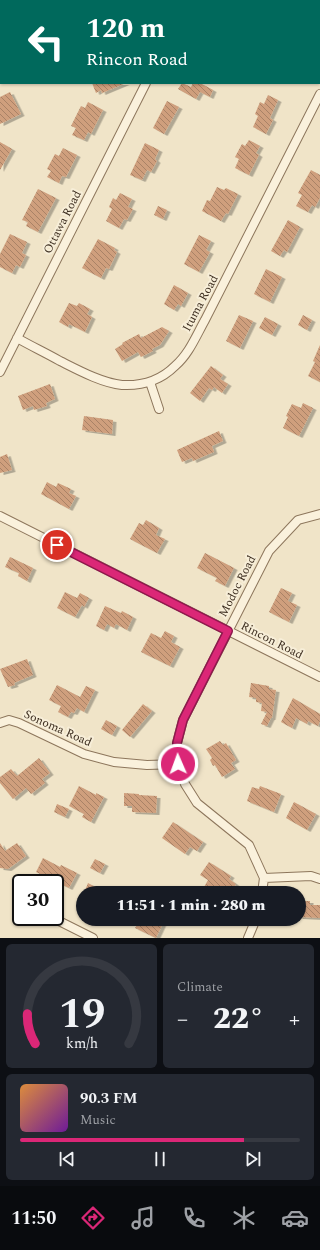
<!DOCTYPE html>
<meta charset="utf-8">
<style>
:root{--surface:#171b24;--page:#242831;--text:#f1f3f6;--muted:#9ea1a6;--line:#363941;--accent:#db2777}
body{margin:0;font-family:Spectral,serif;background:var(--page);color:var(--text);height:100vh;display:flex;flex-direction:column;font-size:15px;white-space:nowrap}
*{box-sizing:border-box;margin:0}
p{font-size:13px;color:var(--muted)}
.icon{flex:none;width:22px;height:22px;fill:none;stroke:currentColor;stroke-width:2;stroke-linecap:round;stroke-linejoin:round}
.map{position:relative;height:938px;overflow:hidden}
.side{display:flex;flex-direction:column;gap:6px;padding:6px;background:#0d0f14;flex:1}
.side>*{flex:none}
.hud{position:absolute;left:0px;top:0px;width:320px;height:84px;box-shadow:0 1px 3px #0004;background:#00695c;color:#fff;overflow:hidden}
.speed{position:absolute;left:12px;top:874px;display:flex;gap:8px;font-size:20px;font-weight:700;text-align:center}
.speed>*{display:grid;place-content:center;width:52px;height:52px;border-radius:50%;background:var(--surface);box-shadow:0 1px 3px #0004;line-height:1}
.speed .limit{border:2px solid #111;border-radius:6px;background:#fff;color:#111}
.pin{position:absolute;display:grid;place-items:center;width:34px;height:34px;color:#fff;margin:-17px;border:2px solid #fff;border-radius:50%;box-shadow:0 1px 4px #0007}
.me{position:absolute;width:44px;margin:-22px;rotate:358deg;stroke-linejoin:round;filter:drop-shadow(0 0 3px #0008)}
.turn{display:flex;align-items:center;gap:14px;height:84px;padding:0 20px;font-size:18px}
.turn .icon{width:52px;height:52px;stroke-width:2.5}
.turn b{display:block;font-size:28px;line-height:34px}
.big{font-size:30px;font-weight:800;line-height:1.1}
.side .widget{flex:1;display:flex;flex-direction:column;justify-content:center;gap:6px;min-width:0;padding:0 14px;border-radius:6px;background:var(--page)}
.side .dial{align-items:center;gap:0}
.dial svg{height:104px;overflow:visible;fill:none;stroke:var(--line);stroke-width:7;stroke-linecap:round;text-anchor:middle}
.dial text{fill:var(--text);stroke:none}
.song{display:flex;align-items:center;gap:12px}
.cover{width:48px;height:48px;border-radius:6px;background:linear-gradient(135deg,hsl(30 70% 55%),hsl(280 70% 35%))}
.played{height:4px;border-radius:2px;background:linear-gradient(90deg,var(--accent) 80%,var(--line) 80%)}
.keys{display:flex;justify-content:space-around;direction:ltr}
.heat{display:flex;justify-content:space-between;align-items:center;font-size:22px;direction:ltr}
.side .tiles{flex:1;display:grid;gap:6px;grid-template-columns:1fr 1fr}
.widget:last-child{grid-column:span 2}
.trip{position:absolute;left:76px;top:886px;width:230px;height:40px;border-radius:20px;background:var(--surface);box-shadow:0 1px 3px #0004;font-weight:800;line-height:40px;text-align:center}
.dock{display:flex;height:64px;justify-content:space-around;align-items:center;background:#090b0e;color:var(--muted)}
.dock .icon{width:28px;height:28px}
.dock .on{color:var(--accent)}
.dock b{font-size:18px;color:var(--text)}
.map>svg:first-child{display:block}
.building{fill:url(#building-back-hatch);filter:url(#shadow)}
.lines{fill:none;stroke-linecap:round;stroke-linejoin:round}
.street-casing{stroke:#8d765c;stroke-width:10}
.street{stroke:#faf1dc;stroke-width:8}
.route-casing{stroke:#8e194d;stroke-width:10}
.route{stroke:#db2777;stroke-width:7}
.labels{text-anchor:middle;stroke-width:4;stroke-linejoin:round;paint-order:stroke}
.street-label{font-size:12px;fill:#3d2e20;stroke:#f7eed8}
</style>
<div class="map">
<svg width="320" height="938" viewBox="0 0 320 938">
<defs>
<pattern id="building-back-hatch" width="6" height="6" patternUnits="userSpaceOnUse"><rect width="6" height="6" fill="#cf9f7d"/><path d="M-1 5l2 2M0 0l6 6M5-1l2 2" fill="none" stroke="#a98266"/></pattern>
<filter id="shadow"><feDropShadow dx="3.5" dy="2" stdDeviation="0" flood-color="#0004"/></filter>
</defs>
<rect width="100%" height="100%" fill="#f0e4c8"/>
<!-- building -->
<path class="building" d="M92,83H126L102,93L101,90L96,93Z
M182,83L191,87L193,83H200L213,90L210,97L200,92L196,99L178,89Z
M10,92L21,114L0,124V97Z
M268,95L278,100L270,118L273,120L266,134L253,127L258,116L255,114L260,102L264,104Z
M167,101L179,107L164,134L153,128Z
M88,102L103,110L91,134L88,132L84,140L72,135L76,128L71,126L81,106L85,108Z
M249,140L260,146L256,153L259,155L249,175L235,168L239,159L235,157L242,144L245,146Z
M0,142L12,149L0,170Z
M145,143L159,150L155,159L157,161L151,172L147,170L142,180L130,175Z
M63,148L77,155L66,177L62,176L59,183L47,177L51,171L47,169L55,154L59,156Z
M311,170L320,175V198L315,207L312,205L308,212L296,206L302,195L298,193Z
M217,187L224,190L226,188L238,194L228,214L226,213L221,221L202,211L207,200L210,201Z
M38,189L56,198L38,232L26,226L28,222L22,220Z
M120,193L132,199L128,207L133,209L127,220L124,219L119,228L106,221L112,209L109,207L113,198L116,200Z
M158,206L167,210L163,219L154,215Z
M288,220L300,227L287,252L284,250L280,256L271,251Z
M10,234L27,242L22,253L26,255L20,267L16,265L12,273L0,267V254Z
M199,235L211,241L206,250L210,252L199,272L184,264Z
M98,239L115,248L114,250L117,252L109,269L106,268L101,278L82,268Z
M266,269L282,277L270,302L254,294Z
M174,285L188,293L181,306L178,304L174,310L164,304Z
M69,303L77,306L79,303L90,309L87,314L92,317L85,332L69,324L68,327L59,322Z
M239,315L253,321L240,348L226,341Z
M303,315L312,320L307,330L298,325Z
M265,317L278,324L272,335L259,328Z
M162,327L169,331L160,345L152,349L153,351L141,357L138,352L122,361L115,349L123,344L122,343L139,334L141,338Z
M320,345V382L308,376L315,362L313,361Z
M211,366L223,375L220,379L228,384L222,393L214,387L212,390L209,388L200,401L190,393Z
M50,384L55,399L46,403L47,406L34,410L33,406L23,410L18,396Z
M303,403L313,408L299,436L283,428L288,417L286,416L292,404L301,408Z
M84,416L113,420L112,434L82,430Z
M219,431L223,441L212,446L214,452L193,461L192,458L182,462L177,450Z
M7,454L12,470L0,473V457Z
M47,482L56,487L58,483L71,489L69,493L76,496L69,509L41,494Z
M146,520L159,528L156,535L165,539L157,553L130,539L139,523L143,525Z
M205,553L234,568L225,586L215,581L217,578L197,568Z
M10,557L33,568L27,581L18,576L19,573L5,567Z
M281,588L292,593L288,601L297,605L289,622L269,612Z
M65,592L77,598L80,593L89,598L84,607L82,605L75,617L57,608Z
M105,606L121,613L122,611L133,617L127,630L116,624L114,628L107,624L104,630L96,626Z
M165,631L174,636L171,642L180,647L170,666L141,652L151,633L161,638Z
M27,659L33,675L14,683L15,685L8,687L0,669Z
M251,683L269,686V689L276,690L272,718H271L267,726L261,724L267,712L261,711L262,703L256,702V698L249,697Z
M57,685L80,697L86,686L95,690L84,712L77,708L74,713L71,712L68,717L58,712L61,706L49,700Z
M293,698L320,714V721L318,726L308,721L307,724L296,718L292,728L281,722Z
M143,704L152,711L130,737L122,730Z
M106,720L117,726L112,735L101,729Z
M220,741L223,745L226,743L236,760L231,763L235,769L222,777L215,765L213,766L210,760L212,758L206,749Z
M39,758L50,773L42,779L45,783L31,794L26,788L13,799L0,783V777L11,769L17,776Z
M79,786L96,795V793L104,797L91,822L82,817L84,814L69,806Z
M260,786L281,794L274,812L247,801L252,787L259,789Z
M124,793L139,794V795L157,796L156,813L132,812V806H124Z
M294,802L316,814L307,830L286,818Z
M57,804L69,809L65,817L54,812Z
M173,822L203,842L197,851L190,847L185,854L162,838Z
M0,843L5,851L17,843L26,856L8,869L0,868Z
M43,858L60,867L61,865L77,873L69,888L36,872Z
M95,859L105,864L100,873L90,868Z
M209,862L231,876L229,879L236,884L230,893H214L204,887L208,880L200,875Z
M88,883L107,893H84Z
M299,901H310V905H320V918L299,917Z
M125,919H165L156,938L135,928L137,925Z"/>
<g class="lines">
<defs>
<path id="street" d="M37,0L39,1
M183,1V0
M17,338C31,346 46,353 60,361C78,370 102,383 122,385C142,386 161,380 175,366C189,354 196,336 205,320L320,94
M0,372L146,83
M150,382L159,409
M0,516L320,677
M0,723L9,720L19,723L84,754L114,762L147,765L178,764
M264,878L311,876L320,879
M262,893L264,878L249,845L197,803L185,784L178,764L177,743L183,720L269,551L298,520L320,514
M51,917L93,938
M248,938L256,919"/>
</defs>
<!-- street casing -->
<use href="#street" class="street-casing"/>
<!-- street -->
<use href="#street" class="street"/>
</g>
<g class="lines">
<defs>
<path id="route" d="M57,545L228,631L183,720L177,743L178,764"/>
</defs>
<!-- route casing -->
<use href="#route" class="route-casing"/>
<!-- route -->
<use href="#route" class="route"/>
</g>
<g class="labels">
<!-- street labels -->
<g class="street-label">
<text transform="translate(62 222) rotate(-63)" y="4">Ottawa Road</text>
<text transform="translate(200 303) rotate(-62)" y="4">Ituma Road</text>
<text transform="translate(237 586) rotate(-63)" y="4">Modoc Road</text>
<text transform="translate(272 640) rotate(27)" y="4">Rincon Road</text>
<text transform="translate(58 728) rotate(24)" y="4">Sonoma Road</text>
</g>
</g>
</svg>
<div class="speed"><div class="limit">30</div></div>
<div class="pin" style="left:57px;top:545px;background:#d93025"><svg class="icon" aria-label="arrive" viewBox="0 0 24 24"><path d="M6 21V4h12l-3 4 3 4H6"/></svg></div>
<svg class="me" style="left:178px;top:764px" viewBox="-20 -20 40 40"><circle r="17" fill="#db2777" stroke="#fff" stroke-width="3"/><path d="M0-11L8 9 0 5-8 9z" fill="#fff"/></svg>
<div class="trip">11:51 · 1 min · 280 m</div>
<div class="hud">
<div class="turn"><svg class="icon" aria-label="left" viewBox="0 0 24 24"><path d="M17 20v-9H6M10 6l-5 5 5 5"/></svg><div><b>120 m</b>Rincon Road</div></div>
</div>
</div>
<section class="side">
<div class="tiles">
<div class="widget dial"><svg viewBox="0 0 100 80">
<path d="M14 69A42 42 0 1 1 86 69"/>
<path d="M14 69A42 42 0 0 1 8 46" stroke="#db2777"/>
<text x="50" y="56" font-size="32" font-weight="700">19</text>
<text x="50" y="72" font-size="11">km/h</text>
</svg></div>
<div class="widget"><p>Climate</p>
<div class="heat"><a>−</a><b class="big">22°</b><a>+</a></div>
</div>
<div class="widget">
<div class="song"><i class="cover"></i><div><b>90.3 FM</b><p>Music</p></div></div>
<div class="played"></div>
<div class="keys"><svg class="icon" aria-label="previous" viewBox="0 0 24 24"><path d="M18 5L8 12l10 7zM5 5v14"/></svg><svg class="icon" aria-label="pause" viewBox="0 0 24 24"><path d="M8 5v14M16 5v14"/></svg><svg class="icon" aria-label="next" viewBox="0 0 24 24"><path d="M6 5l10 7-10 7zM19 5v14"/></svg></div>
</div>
</div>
</section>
<nav class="dock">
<b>11:50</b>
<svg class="icon on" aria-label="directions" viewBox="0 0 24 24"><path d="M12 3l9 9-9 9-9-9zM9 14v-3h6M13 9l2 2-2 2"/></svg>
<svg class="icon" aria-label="music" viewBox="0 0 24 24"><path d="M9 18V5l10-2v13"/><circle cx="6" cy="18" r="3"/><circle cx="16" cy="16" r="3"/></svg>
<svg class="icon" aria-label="phone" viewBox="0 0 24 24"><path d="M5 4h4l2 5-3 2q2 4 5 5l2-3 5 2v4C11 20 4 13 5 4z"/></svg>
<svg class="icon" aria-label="climate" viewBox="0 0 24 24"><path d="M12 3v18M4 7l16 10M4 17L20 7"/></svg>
<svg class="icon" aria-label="car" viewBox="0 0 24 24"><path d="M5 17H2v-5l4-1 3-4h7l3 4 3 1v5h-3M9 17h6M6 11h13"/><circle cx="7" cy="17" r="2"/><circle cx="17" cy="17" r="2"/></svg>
</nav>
